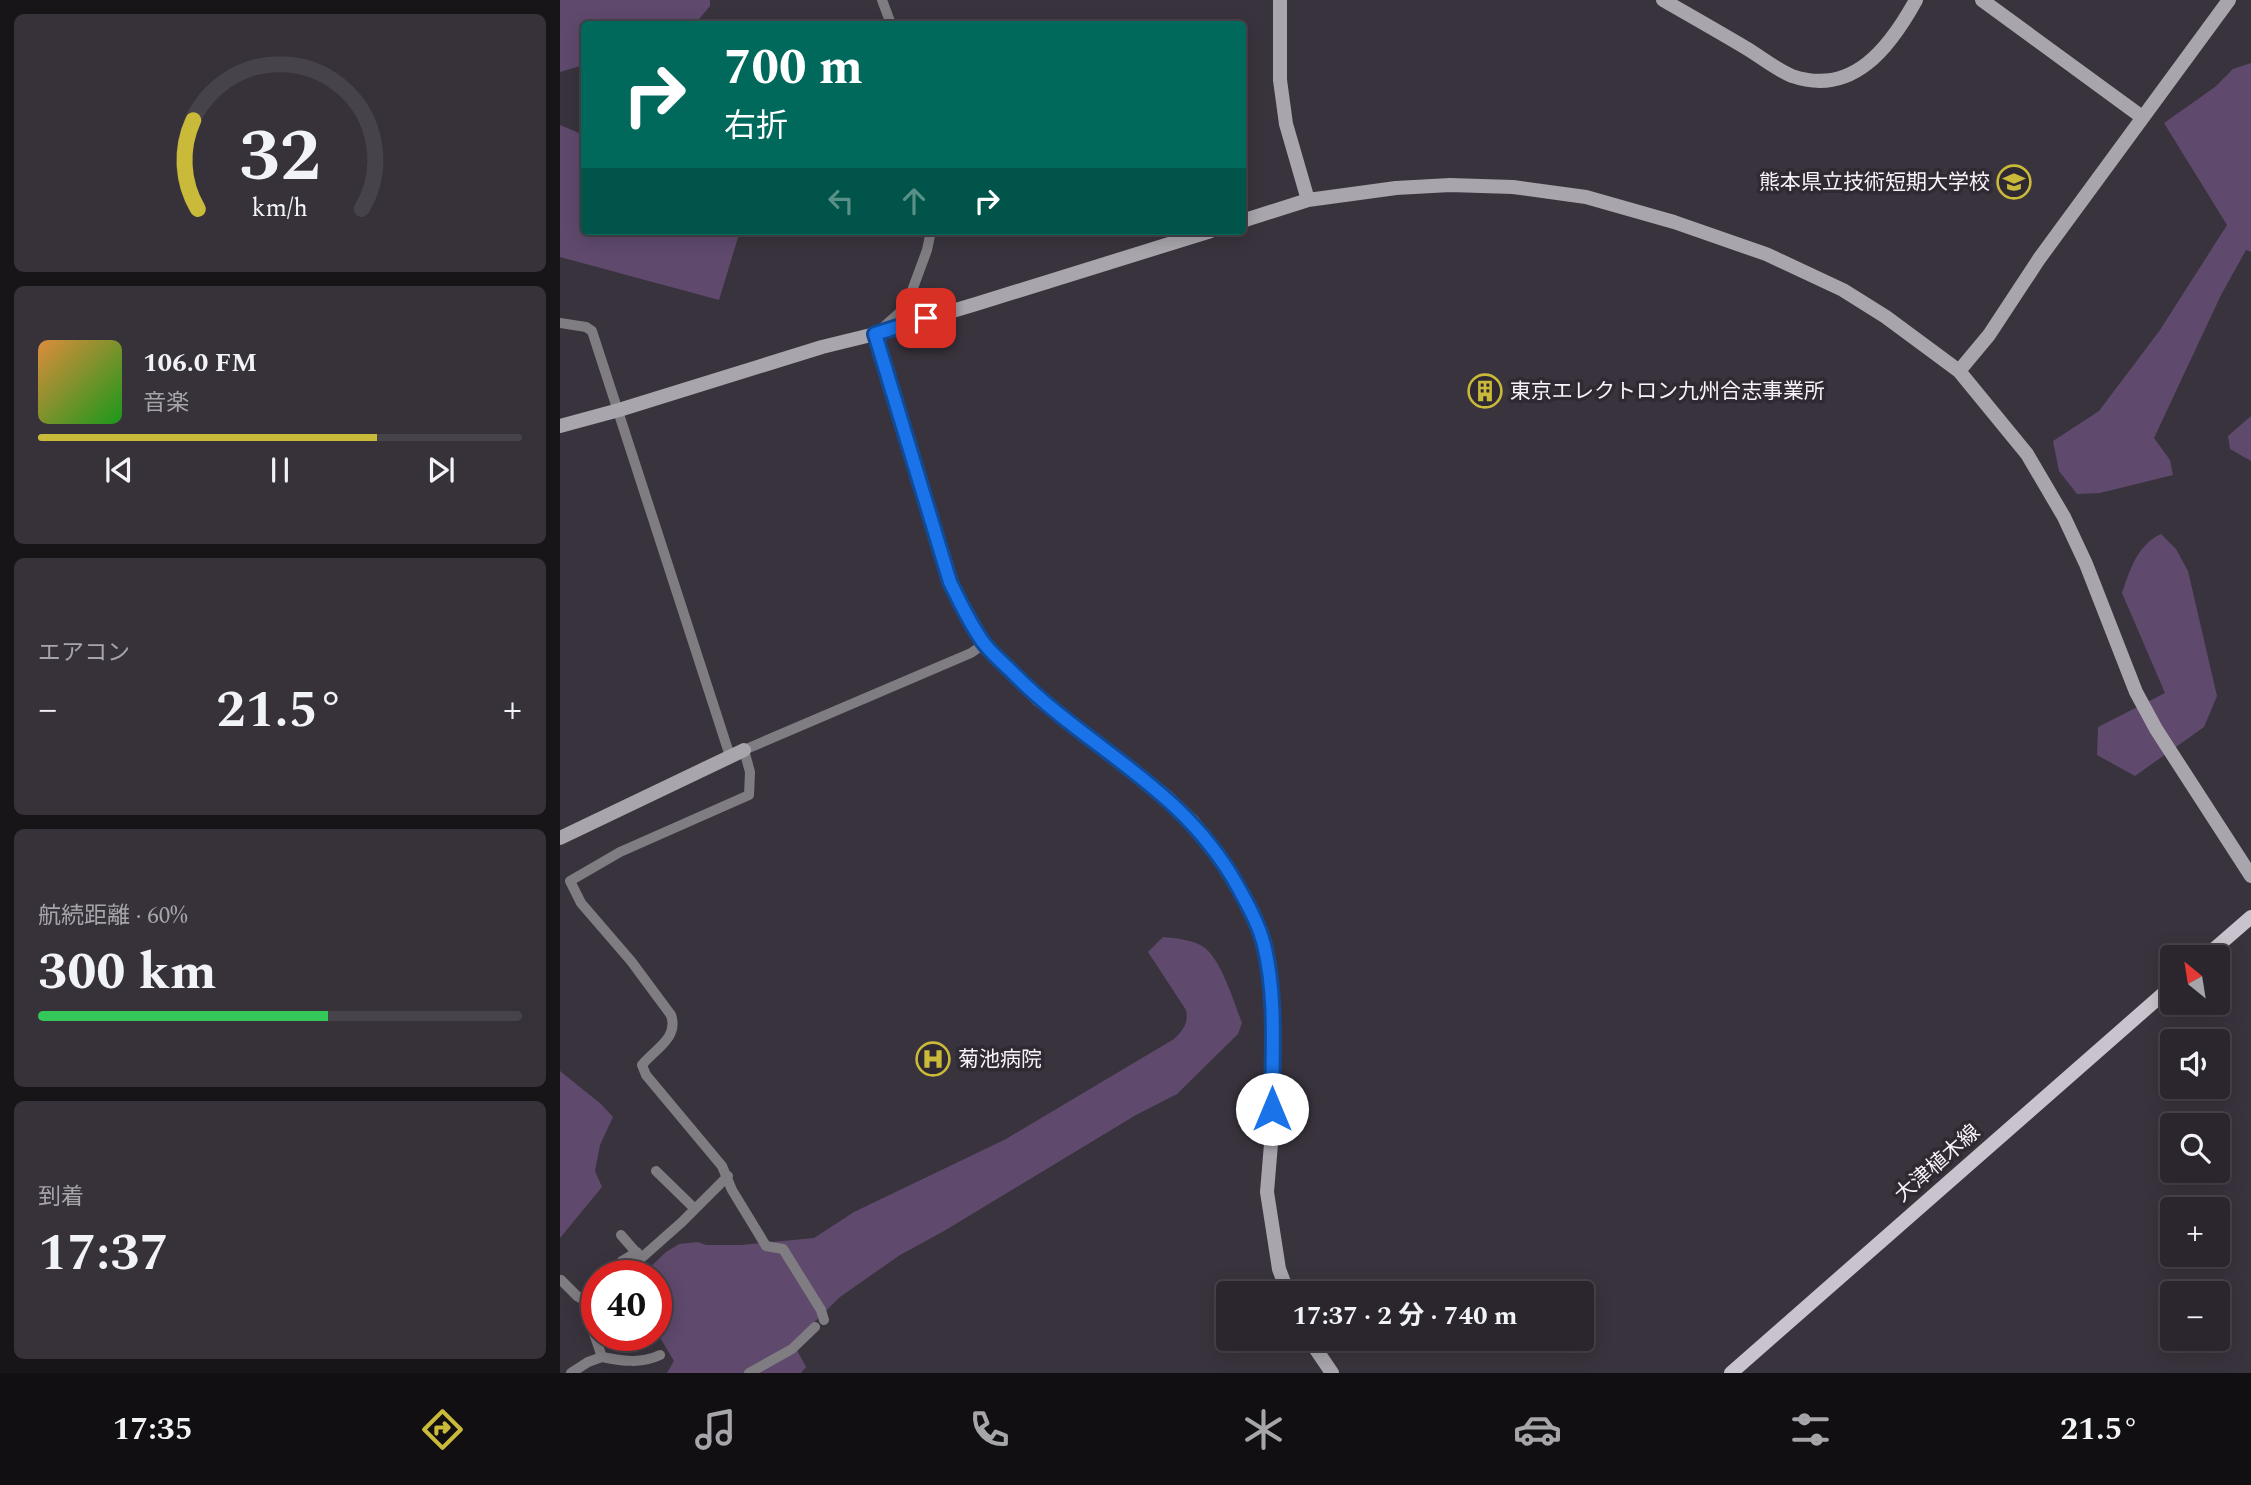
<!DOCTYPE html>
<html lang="ja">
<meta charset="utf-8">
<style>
:root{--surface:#2b262e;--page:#37323a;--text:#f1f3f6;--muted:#a6a5aa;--line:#47434a;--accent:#caba39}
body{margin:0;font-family:Spectral,"Noto Sans JP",serif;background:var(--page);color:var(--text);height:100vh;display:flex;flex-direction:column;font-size:26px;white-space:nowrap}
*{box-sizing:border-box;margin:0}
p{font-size:23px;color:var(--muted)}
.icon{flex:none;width:38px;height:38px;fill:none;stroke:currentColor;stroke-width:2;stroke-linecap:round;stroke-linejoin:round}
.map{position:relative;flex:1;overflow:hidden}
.panel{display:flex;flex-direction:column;gap:14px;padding:14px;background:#181519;width:560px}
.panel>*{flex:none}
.top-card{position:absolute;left:21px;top:21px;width:665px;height:214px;border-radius:7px;box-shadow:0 4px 18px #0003,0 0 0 2px var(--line);background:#00695c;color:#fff;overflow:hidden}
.needle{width:46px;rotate:330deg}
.controls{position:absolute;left:1600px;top:945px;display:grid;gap:14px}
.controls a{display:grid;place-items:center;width:70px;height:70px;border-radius:7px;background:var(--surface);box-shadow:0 4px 18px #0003,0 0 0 2px var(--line);font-size:35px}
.speed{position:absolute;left:21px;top:1260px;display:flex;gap:14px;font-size:35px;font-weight:700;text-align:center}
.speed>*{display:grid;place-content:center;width:91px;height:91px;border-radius:50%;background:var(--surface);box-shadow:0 4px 18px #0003,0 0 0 2px var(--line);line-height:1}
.speed .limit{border:10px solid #d22;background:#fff;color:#111}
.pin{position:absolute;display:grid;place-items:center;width:60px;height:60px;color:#fff;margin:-30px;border-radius:14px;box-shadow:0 4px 10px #0006}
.me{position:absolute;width:77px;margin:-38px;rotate:0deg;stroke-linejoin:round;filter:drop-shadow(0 0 5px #0008)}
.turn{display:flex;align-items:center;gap:24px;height:147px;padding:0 28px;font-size:32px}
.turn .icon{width:91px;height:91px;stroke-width:2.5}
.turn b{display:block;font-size:49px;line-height:60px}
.lanes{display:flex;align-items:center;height:66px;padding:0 28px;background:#0003;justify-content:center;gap:35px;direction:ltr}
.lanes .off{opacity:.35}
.big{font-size:52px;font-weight:700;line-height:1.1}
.panel .card{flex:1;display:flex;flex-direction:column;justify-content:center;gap:10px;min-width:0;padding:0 24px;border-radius:10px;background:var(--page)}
.panel .dial{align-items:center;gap:0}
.dial svg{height:182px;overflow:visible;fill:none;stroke:var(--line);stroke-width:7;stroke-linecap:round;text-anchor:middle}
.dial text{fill:var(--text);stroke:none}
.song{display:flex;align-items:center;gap:21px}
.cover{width:84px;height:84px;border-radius:10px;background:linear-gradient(135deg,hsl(30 70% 55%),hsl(120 70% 35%))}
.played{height:7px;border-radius:4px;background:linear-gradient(90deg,var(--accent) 70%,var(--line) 70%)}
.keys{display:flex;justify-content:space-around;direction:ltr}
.heat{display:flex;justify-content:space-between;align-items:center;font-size:38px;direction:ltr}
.charge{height:10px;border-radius:5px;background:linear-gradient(90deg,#34c759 60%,var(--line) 0)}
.trip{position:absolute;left:656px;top:1281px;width:378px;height:70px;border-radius:7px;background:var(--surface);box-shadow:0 4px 18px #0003,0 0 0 2px var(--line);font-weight:700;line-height:70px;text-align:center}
.tabs{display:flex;height:112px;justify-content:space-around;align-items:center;background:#110f12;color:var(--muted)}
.tabs .icon{width:49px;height:49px}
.tabs .on{color:var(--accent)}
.tabs b{font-size:32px;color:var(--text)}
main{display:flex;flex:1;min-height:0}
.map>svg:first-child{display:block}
.green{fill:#5f4a6d}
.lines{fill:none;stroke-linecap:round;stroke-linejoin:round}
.street{stroke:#807d82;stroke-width:10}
.secondary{stroke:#a9a5ac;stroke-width:14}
.primary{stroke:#c9c3cd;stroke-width:14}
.route-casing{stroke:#114b97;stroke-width:18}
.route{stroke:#1a73e8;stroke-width:12}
.labels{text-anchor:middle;stroke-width:7;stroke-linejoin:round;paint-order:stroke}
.poi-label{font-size:21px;fill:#f7f3f9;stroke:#2e2932;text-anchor:start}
.street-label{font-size:21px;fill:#f7f3f9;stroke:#2e2932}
</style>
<main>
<section class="panel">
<div class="card dial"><svg viewBox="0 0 100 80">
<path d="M14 69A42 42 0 1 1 86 69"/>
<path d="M14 69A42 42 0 0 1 12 30" stroke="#caba39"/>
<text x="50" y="56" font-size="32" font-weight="700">32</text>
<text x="50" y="72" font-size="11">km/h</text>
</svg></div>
<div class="card">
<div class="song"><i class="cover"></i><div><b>106.0 FM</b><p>音楽</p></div></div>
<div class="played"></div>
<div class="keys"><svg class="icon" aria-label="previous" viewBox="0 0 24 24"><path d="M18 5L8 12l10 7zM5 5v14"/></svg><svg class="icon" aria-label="pause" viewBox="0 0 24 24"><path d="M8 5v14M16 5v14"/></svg><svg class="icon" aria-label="next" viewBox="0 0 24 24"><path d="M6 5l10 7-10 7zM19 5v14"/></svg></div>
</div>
<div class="card"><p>エアコン</p>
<div class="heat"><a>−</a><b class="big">21.5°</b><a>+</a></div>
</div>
<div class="card"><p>航続距離 · 60%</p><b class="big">300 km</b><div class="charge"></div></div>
<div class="card"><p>到着</p><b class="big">17:37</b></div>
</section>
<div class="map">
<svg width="1691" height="1373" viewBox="0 0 1691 1373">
<rect width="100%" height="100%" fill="#39333d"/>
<!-- green -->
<path class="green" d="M0,0H150V6L135,24H24V65L0,72Z
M1691,63V252L1686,250L1661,295L1594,438L1610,460L1613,475L1540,493L1517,494L1499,471L1493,441L1539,411L1600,330L1667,225L1604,123L1655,87L1673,69Z
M0,125L24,135V231H180L159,300L0,257Z
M1691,416V461L1670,449L1668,436Z
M1601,534L1616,549L1628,571L1657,696L1644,727L1575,776L1537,755L1538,727L1605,693L1562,593C1570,570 1577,545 1601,534Z
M603,937C615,938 635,940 645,948C662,962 674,1002 682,1023L678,1034L617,1094L576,1115L384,1231L340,1255L280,1297L233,1343L246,1367L241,1373H107L114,1361L96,1331V1276H81L106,1252L119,1244L138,1242L146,1245H181L254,1238L294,1212L446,1139L614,1039C623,1031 629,1022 626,1010L588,952Z
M0,1071L41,1104L53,1117L40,1145L35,1171L42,1187L0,1238Z"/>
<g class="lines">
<!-- street -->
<path class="street" d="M322,0L331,24
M0,323L26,327L32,331L170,756
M320,330L346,307L367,250L371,231
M96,1171L135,1209
M61,1235L81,1258
M62,1261L77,1252
M64,1276L70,1268L122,1222L168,1176
M1,1280L17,1296L37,1307
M264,1320L261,1310L223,1249L206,1246L172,1190L162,1166L86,1075L82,1065C95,1049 119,1038 111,1015L71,961L21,903L10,881L60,852L189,795L190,772L184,750L411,653L424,644
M42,1357C62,1361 81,1364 100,1355
M11,1373L28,1362L42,1357L29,1319L37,1308
M189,1373L232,1349L255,1327"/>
<!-- secondary -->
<path class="secondary" d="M720,0V80L726,124L748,200
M1103,0C1131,16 1159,32 1186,48C1201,57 1217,70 1232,76C1293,97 1330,47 1356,0
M1422,0L1582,117
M682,221L748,200L836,188L890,185L953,187L1026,197L1114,222L1206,254L1283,290L1326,317L1399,371L1467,454L1504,517L1526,564L1576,692L1596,729L1691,876
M315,334L390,582L406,614L424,644L479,700L569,767L607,797L633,822L670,871L691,911L703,942L711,983L712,1132L707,1192L719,1269L728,1293
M1399,371L1429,335L1479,259L1669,0
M0,426L59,410L262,347L315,334L416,304L651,231
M0,838L184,750
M749,1339L772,1373"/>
<!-- primary -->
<path class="primary" d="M1645,957L1691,917
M1171,1373L1612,986"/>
</g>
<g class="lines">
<defs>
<path id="route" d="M366,318L315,334L390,582C400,602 410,624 423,642C431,653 443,663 453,673C529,750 623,787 678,887C688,905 699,925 704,945C717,998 712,1055 712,1109"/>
</defs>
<!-- route casing -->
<use href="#route" class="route-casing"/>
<!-- route -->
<use href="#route" class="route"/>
</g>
<!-- icons -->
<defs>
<symbol id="school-ring" viewBox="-11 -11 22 22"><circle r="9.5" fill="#2e2932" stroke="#caba39" stroke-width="1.5"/><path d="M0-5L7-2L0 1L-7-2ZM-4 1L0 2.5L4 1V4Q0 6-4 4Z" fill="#caba39"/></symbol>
<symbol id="building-ring" viewBox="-11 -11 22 22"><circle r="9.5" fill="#2e2932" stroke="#caba39" stroke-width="1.5"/><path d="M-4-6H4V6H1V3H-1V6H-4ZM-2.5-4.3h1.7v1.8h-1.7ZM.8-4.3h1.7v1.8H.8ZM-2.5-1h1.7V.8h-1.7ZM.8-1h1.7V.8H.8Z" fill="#caba39"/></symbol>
<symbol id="hospital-ring" viewBox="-11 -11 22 22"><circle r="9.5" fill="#2e2932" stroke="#caba39" stroke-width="1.5"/><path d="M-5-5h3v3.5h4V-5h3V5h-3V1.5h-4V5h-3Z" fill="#caba39"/></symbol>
</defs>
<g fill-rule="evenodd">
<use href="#school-ring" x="1435" y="163" width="38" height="38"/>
<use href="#building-ring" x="906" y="372" width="38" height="38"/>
<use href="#hospital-ring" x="354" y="1040" width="38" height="38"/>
</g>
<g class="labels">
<!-- poi labels -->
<g class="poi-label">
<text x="1430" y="189" text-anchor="end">熊本県立技術短期大学校</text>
<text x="950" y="398">東京エレクトロン九州合志事業所</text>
<text x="398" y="1066">菊池病院</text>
</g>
<!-- street labels -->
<g class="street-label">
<text transform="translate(1377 1163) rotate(-41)" y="7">大津植木線</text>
</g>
</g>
</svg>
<div class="controls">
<a><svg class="needle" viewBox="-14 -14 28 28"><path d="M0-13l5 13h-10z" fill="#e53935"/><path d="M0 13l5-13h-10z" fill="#a6a5aa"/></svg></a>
<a><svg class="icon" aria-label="sound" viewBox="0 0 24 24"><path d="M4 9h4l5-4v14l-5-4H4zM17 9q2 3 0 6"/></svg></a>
<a><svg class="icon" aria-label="search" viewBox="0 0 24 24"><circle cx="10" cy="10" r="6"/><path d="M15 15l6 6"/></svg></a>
<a>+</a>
<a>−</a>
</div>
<div class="speed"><div class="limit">40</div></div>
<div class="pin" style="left:366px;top:318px;background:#d93025"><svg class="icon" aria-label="arrive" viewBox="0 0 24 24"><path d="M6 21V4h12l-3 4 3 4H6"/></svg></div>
<svg class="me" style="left:712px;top:1109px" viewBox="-20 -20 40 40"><circle r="19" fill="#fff"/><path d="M0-13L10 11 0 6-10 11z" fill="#1a73e8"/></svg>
<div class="trip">17:37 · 2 分 · 740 m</div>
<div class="top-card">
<div class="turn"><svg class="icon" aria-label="right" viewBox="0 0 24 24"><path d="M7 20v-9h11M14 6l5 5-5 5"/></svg><div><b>700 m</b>右折</div></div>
<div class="lanes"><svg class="icon off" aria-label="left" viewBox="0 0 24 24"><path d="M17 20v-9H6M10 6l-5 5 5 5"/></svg><svg class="icon off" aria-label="ahead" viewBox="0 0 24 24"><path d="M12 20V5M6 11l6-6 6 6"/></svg><svg class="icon" aria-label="right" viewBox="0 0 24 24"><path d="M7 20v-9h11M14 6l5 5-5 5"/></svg></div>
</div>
</div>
</main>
<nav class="tabs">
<b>17:35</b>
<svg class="icon on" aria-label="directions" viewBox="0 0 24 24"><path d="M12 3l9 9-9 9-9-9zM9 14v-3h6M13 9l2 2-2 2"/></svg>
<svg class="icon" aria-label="music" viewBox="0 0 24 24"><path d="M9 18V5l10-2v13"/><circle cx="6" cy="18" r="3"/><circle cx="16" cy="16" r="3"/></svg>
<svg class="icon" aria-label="phone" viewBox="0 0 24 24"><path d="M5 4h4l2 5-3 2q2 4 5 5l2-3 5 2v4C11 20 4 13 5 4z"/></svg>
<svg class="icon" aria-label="climate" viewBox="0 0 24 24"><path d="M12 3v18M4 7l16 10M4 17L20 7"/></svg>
<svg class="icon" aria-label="car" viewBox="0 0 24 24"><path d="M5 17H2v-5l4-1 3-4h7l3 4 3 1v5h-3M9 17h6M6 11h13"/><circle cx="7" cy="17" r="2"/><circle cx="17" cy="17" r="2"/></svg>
<svg class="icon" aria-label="filters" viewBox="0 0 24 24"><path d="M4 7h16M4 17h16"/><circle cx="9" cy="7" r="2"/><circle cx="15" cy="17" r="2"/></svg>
<b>21.5°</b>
</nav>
